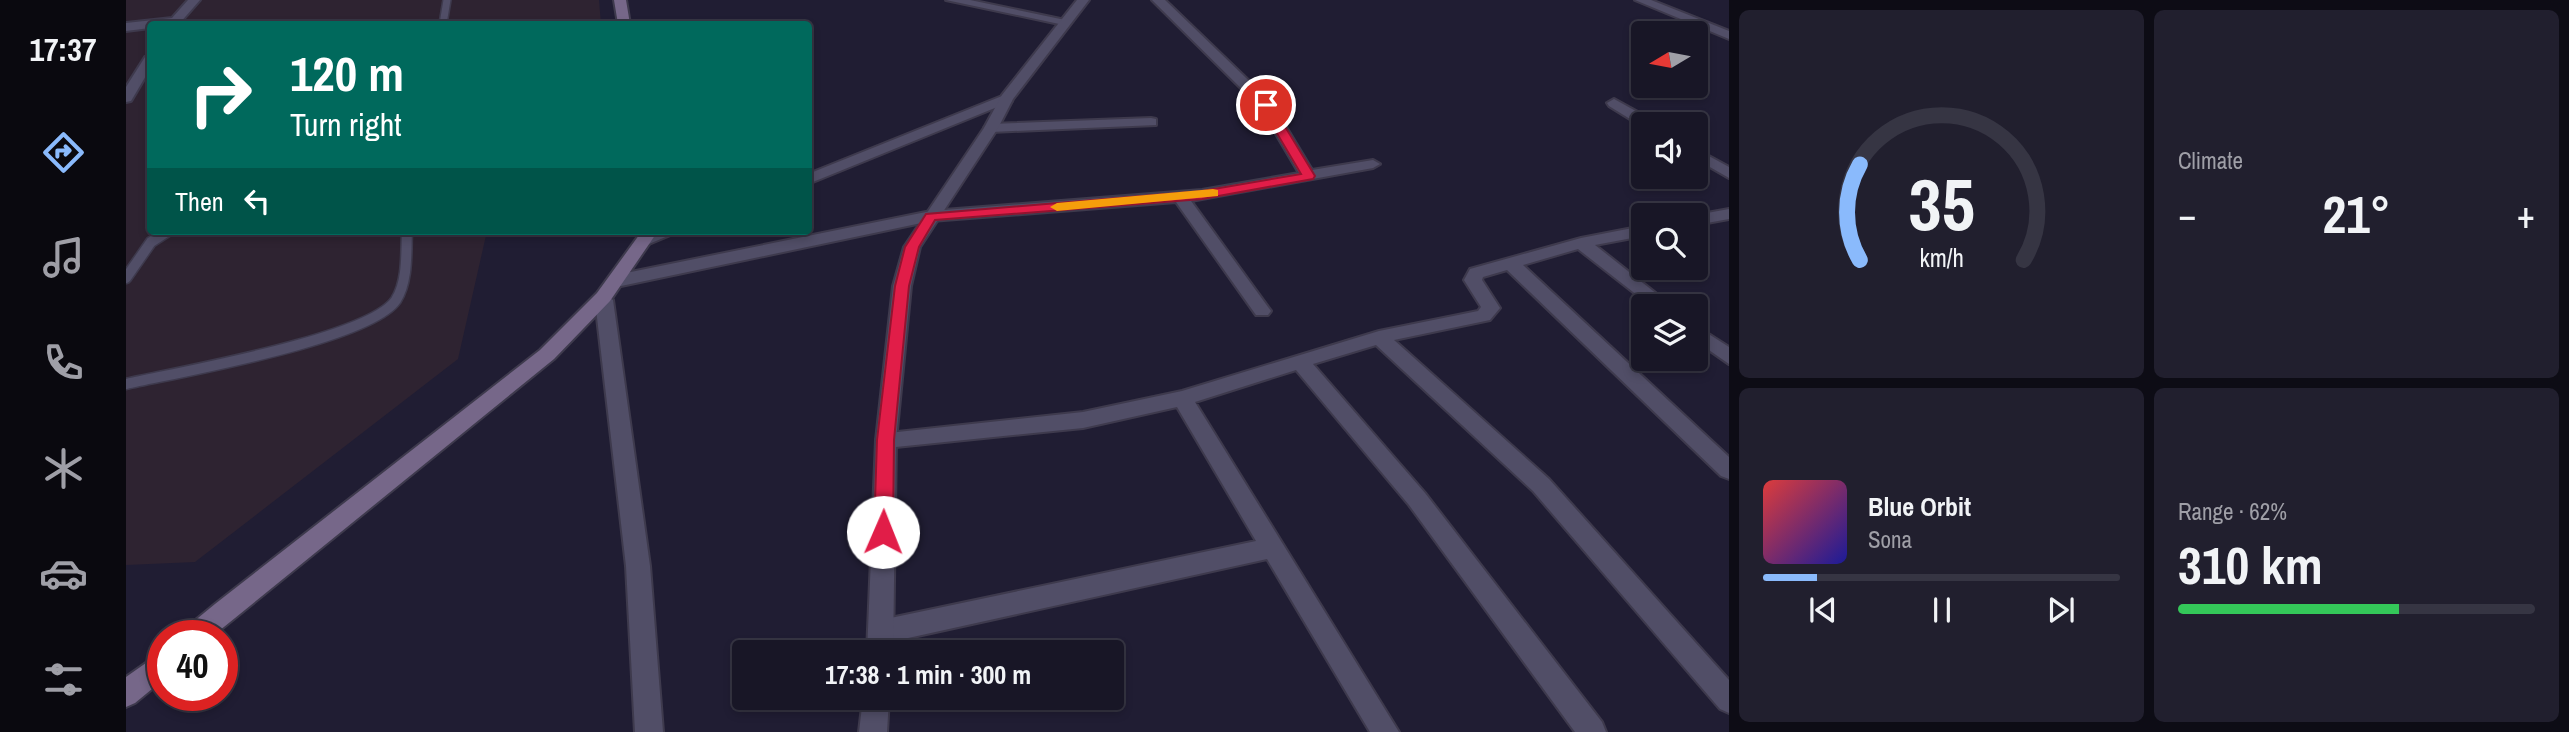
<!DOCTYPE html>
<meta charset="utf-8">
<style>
:root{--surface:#181626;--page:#211f2e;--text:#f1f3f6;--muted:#9f9fa7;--line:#363543;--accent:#8abafc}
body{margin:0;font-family:"Archivo Narrow",sans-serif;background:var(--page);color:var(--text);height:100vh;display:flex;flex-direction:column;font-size:26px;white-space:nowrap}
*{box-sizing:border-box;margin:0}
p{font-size:23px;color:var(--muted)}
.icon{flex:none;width:38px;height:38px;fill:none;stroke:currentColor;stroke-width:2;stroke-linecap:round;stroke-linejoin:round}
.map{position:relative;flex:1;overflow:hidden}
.details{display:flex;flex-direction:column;gap:10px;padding:10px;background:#0d0c15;width:840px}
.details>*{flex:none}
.top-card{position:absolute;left:21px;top:21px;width:665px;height:214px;border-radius:7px;box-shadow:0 4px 10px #0003,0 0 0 2px var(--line);background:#00695c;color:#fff;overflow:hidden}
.needle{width:46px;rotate:260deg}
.fabs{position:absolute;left:1505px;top:21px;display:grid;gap:14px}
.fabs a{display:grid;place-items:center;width:77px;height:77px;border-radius:7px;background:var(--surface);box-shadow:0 4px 10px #0003,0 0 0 2px var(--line);font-size:35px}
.speed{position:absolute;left:21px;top:620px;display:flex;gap:14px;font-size:35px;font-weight:700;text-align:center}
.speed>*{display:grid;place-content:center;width:91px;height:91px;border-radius:50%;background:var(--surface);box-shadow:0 4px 10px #0003,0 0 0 2px var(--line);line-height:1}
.speed .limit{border:10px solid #d22;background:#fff;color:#111}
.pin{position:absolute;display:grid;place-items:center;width:60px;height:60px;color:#fff;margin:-30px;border:4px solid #fff;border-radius:50%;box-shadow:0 2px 7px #0007}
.me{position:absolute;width:77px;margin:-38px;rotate:1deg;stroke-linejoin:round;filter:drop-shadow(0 0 5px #0008)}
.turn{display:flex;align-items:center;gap:24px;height:147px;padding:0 28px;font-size:32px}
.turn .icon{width:91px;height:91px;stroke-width:2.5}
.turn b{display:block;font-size:49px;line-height:60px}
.then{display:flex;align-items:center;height:66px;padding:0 28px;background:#0003;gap:14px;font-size:26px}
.big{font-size:52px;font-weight:800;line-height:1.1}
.details .card{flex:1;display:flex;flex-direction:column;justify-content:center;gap:10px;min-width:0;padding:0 24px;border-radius:10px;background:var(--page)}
.details .dial{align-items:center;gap:0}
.dial svg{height:182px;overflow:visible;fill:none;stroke:var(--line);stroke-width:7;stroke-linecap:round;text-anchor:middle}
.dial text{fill:var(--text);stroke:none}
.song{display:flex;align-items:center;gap:21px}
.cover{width:84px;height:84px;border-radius:10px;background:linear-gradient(135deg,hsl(0 70% 55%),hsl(240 70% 35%))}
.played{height:7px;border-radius:4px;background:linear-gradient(90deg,var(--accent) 15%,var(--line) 15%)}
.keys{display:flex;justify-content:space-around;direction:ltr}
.heat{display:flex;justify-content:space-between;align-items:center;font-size:38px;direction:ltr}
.charge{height:10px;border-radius:5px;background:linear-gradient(90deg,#34c759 62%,var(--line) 0)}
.details .tiles{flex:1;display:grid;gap:10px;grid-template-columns:repeat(2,1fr)}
.trip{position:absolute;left:606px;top:640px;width:392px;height:70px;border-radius:7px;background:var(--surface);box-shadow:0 4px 10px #0003,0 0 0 2px var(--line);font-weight:800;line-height:70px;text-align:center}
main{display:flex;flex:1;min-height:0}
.tab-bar{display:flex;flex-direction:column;width:126px;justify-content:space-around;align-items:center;background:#0a090f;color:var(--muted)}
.tab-bar .icon{width:49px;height:49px}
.tab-bar .current{color:var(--accent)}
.tab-bar b{font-size:32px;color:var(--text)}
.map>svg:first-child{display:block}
.industrial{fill:#2e2331}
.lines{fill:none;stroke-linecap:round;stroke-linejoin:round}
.service-far1-casing{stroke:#3e3a4d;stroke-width:10}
.service-casing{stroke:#3e3a4d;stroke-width:13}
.minor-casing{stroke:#3e3a4d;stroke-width:4}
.tertiary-casing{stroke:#3e3a4d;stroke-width:4}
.secondary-casing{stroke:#3e3a4d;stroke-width:4}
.service-far1{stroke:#514e67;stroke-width:7}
.service{stroke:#514e67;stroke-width:10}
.minor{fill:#514e67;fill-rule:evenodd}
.tertiary{fill:#514e67;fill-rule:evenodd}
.secondary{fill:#766789;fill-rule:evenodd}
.route{fill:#e11d48;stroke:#92132f;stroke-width:2}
.slow{fill:#f59e0b}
</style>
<main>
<nav class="tab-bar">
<b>17:37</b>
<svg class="icon current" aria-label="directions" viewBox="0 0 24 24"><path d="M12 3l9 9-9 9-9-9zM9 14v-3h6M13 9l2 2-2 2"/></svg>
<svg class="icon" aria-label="music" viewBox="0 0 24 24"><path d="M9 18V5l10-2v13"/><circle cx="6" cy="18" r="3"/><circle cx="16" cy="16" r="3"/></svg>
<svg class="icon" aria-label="phone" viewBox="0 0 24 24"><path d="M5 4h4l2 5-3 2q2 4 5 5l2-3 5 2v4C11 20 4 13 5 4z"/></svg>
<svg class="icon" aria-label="climate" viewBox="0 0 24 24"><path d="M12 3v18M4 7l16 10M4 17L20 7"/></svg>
<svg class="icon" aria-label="car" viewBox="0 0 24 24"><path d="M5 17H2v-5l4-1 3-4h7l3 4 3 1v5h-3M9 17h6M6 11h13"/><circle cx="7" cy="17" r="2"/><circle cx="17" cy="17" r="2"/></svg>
<svg class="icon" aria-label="filters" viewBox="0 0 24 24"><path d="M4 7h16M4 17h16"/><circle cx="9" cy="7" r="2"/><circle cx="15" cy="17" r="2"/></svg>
</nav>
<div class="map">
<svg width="1603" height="732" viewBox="0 0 1603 732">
<rect width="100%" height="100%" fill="#201d33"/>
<!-- industrial -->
<path class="industrial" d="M0,0H473L475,24H24V231H361L332,359L69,562L0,565Z"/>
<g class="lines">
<defs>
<path id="service-far1" d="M317,24L321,0"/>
<path id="service" d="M0,278L25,242L42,231
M0,384C53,372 244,339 270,300C282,281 280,253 281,231"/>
<path id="minor" d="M62,0H74L53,24H24V28L0,31V23L46,18Z
M820,0H844L944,21L938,25Z
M1026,0H1039L1145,102L1186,170L1247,160L1254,164L1247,168L1065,201L1142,307L1145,311L1142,315H1130L1050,202L805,221L495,286L486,280L495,274L805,211L1076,190L1173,173L1134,107Z
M1509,0H1525L1603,31V39Z
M24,56V69L5,101L0,102V87L19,57Z
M881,94L886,95V101L682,184V174Z
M1488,99L1528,121L1530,124L1517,127L1483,106L1481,103Z
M1025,118L1030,119V125L865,132L858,128L865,124Z
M1570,149L1603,167V178L1570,159Z
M1603,209V219L1570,225V215Z
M1517,226V236L1469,245L1546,306H1525L1452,249L1397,265L1603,457V479L1595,476L1381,270L1357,277L1356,280L1374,308L1364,320L1268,340L1423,479L1603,680V713L1594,709L1407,491L1250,345L1187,364L1299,493L1476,722L1480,732H1449L1283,505L1170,370L1069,402L1273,732H1244L1141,559L755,644L746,640L743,632L746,624L755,620L1130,541L1051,407L957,428L760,448L753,446L750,440L753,434L957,412L1056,391L1253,331L1352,311L1355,307L1338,280L1344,269L1455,238Z
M530,231H554L518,246L510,241Z
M1570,326L1603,347V364L1570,341Z"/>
<path id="tertiary" d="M951,0H963L887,99L872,128L794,247L785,286L770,440L767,653H741L750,440L767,286L778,247L858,128L876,95Z
M478,294L487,300L524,566L537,732H509L500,566L469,300Z
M737,698H763L761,732H733Z"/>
<path id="secondary" d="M488,0H500L504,24H492Z
M516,231H532L484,301L428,359L88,635H58L61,627L89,604L414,350L471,293Z
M37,651V680L9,703L0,707V677Z"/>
</defs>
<!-- service-far1 casing -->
<use href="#service-far1" class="service-far1-casing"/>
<!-- service casing -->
<use href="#service" class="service-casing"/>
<!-- minor casing -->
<use href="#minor" class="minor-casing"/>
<!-- tertiary casing -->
<use href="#tertiary" class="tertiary-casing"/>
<!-- secondary casing -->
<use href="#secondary" class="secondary-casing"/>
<!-- service-far1 -->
<use href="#service-far1" class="service-far1"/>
<!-- service -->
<use href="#service" class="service"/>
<!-- minor -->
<use href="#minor" class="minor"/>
<!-- tertiary -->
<use href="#tertiary" class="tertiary"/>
<!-- secondary -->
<use href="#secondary" class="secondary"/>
</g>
<!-- route -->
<path class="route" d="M1136,102L1146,105L1189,176L1187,179L1076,199L809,220L793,247L783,286L768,440L767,532L764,538H751L748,532L751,440L769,286L779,247L800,214L1076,191L1175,174L1134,105Z"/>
<!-- slow -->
<path class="slow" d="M1087,189L1092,190V196L931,211L924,207L931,203Z"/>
</svg>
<div class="fabs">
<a><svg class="needle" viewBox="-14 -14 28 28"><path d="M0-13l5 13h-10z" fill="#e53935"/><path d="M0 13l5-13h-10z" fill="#9f9fa7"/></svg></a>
<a><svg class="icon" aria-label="sound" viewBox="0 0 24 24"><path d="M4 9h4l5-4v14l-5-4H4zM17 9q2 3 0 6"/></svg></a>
<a><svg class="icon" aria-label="search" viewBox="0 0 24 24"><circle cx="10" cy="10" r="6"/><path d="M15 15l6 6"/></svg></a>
<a><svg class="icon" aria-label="layers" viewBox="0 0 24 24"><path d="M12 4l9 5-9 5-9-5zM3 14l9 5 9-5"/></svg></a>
</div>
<div class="speed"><div class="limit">40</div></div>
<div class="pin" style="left:1140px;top:105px;background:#d93025"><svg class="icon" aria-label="arrive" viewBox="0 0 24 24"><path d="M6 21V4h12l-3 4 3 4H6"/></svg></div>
<svg class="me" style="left:757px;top:532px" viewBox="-20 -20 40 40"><circle r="19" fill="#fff"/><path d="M0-13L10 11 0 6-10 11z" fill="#e11d48"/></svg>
<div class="trip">17:38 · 1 min · 300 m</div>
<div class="top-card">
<div class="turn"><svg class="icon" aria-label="right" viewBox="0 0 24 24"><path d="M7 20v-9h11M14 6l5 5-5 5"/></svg><div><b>120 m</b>Turn right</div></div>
<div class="then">Then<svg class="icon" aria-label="left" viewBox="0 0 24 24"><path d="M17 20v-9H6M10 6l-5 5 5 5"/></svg></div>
</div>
</div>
<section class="details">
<div class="tiles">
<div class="card dial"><svg viewBox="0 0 100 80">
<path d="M14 69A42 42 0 1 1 86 69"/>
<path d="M14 69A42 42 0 0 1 14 27" stroke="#8abafc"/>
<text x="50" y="56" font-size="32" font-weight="700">35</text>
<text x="50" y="72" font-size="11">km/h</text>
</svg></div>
<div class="card"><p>Climate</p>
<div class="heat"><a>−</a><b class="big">21°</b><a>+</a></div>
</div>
<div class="card">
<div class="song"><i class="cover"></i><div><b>Blue Orbit</b><p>Sona</p></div></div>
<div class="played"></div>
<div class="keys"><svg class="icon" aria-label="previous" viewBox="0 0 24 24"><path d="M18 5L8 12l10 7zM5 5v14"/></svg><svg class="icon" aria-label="pause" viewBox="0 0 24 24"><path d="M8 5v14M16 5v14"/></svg><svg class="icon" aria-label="next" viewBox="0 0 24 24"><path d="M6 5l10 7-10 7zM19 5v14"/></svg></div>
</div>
<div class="card"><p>Range · 62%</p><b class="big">310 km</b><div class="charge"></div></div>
</div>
</section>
</main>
